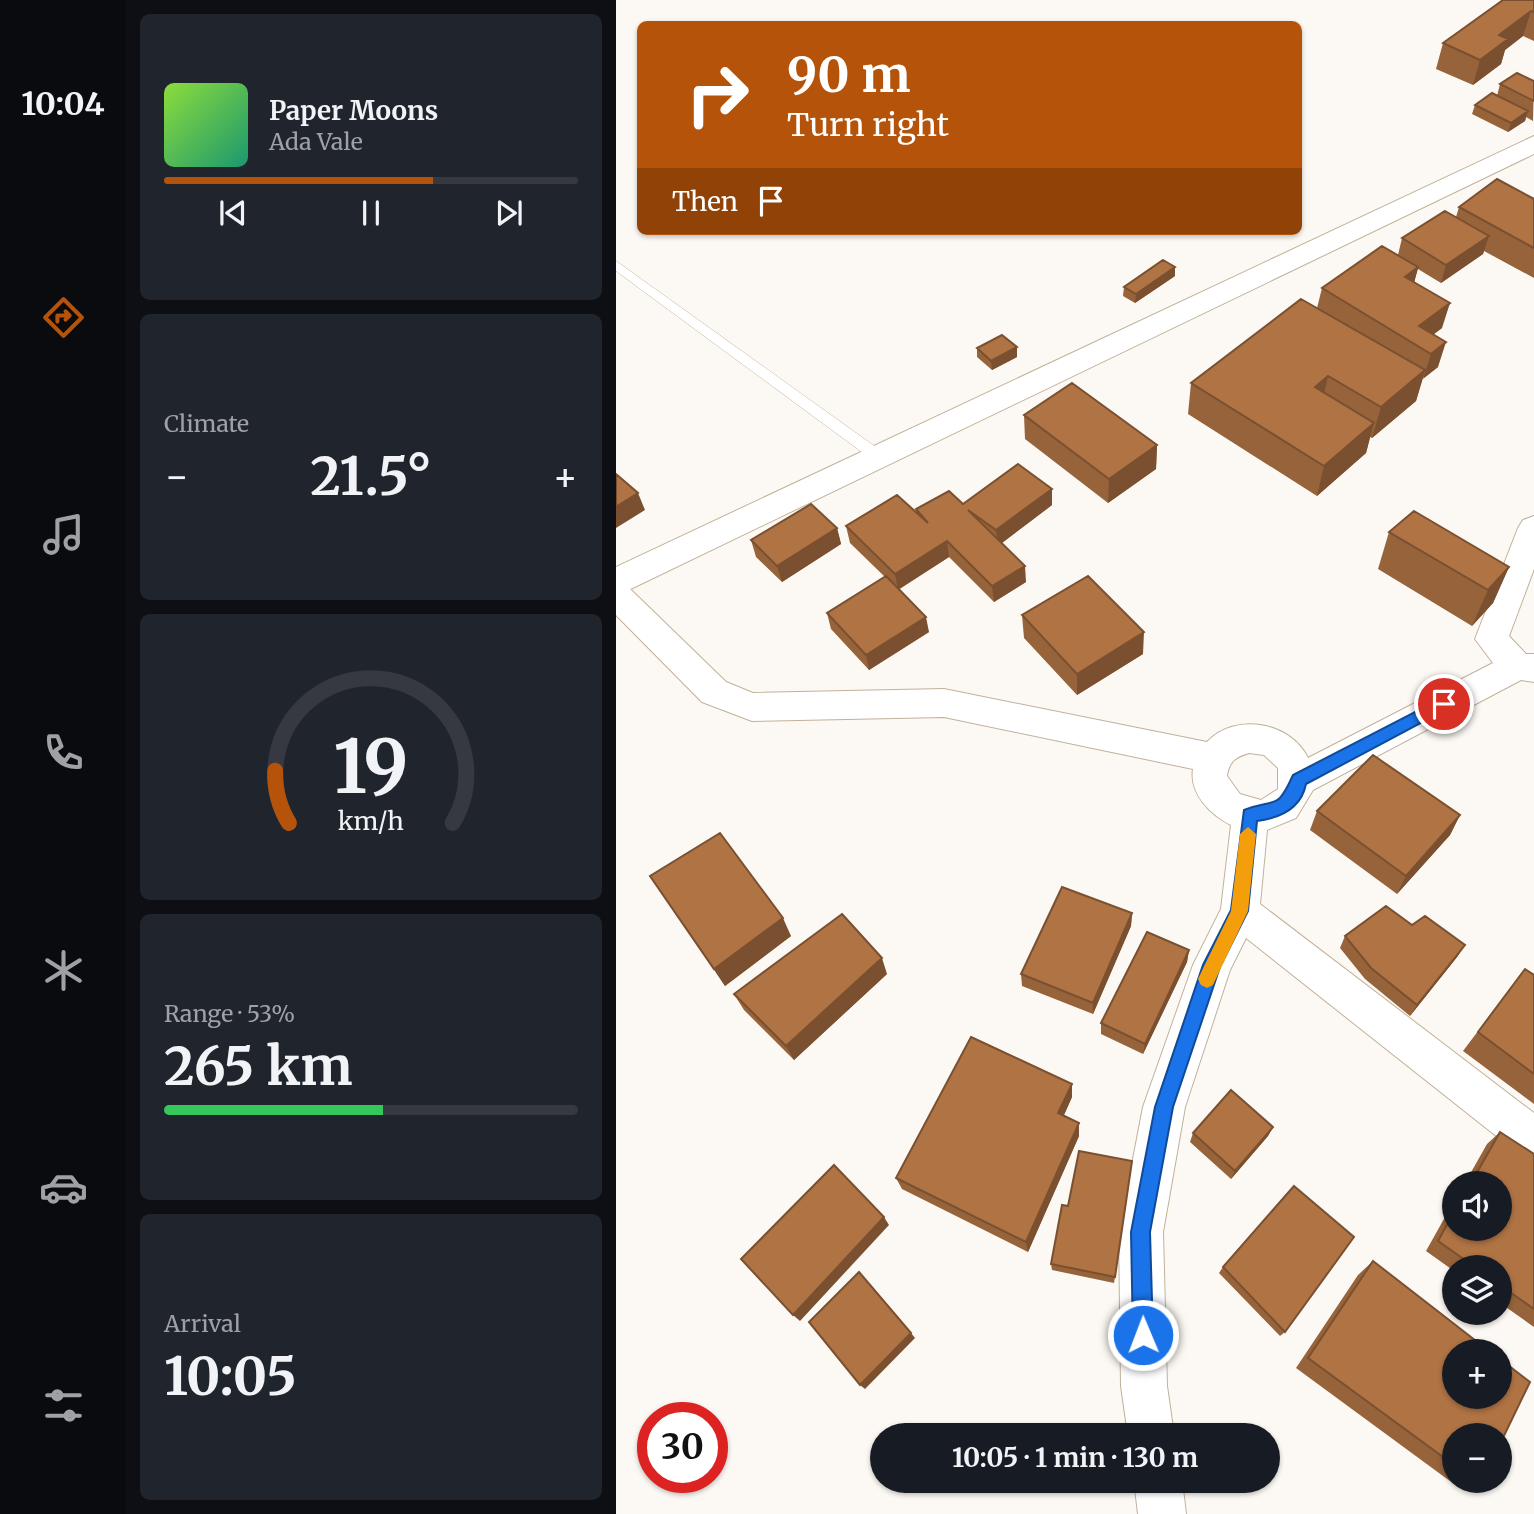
<!DOCTYPE html>
<meta charset="utf-8">
<style>
:root{--surface:#171b24;--page:#20242c;--text:#f1f3f6;--muted:#9ea1a6;--line:#363941;--accent:#b45309}
body{margin:0;font-family:Merriweather,serif;background:var(--page);color:var(--text);height:100vh;display:flex;flex-direction:column;font-size:26px;white-space:nowrap}
*{box-sizing:border-box;margin:0}
p{font-size:23px;color:var(--muted)}
.icon{flex:none;width:38px;height:38px;fill:none;stroke:currentColor;stroke-width:2;stroke-linecap:round;stroke-linejoin:round}
.map{position:relative;flex:1;overflow:hidden}
.side{display:flex;flex-direction:column;gap:14px;padding:14px;background:#0d0f14;width:490px}
.side>*{flex:none}
.guide{position:absolute;left:21px;top:21px;width:665px;height:214px;border-radius:10px;box-shadow:0 2px 5px #0004;background:#b45309;color:#fff;overflow:hidden}
.fabs{position:absolute;left:826px;top:1171px;display:grid;gap:14px}
.fabs a{display:grid;place-items:center;width:70px;height:70px;border-radius:50%;background:var(--surface);box-shadow:0 2px 5px #0004;font-size:35px}
.speed{position:absolute;left:21px;top:1402px;display:flex;gap:14px;font-size:35px;font-weight:700;text-align:center}
.speed>*{display:grid;place-content:center;width:91px;height:91px;border-radius:50%;background:var(--surface);box-shadow:0 2px 5px #0004;line-height:1}
.speed .limit{border:10px solid #d22;background:#fff;color:#111}
.pin{position:absolute;display:grid;place-items:center;width:60px;height:60px;color:#fff;margin:-30px;border:4px solid #fff;border-radius:50%;box-shadow:0 2px 7px #0007}
.me{position:absolute;width:77px;margin:-38px;rotate:359deg;stroke-linejoin:round;filter:drop-shadow(0 0 5px #0008)}
.turn{display:flex;align-items:center;gap:24px;height:147px;padding:0 35px;font-size:32px}
.turn .icon{width:91px;height:91px;stroke-width:2.5}
.turn b{display:block;font-size:49px;line-height:60px}
.then{display:flex;align-items:center;height:66px;padding:0 35px;background:#0003;gap:14px;font-size:26px}
.big{font-size:52px;font-weight:700;line-height:1.1}
.side .widget{flex:1;display:flex;flex-direction:column;justify-content:center;gap:10px;min-width:0;padding:0 24px;border-radius:10px;background:var(--page)}
.side .dial{align-items:center;gap:0}
.dial svg{height:182px;overflow:visible;fill:none;stroke:var(--line);stroke-width:7;stroke-linecap:round;text-anchor:middle}
.dial text{fill:var(--text);stroke:none}
.song{display:flex;align-items:center;gap:21px}
.cover{width:84px;height:84px;border-radius:10px;background:linear-gradient(135deg,hsl(90 70% 55%),hsl(160 70% 35%))}
.played{height:7px;border-radius:4px;background:linear-gradient(90deg,var(--accent) 65%,var(--line) 65%)}
.keys{display:flex;justify-content:space-around;direction:ltr}
.heat{display:flex;justify-content:space-between;align-items:center;font-size:38px;direction:ltr}
.charge{height:10px;border-radius:5px;background:linear-gradient(90deg,#34c759 53%,var(--line) 0)}
.trip{position:absolute;left:254px;top:1423px;width:410px;height:70px;border-radius:35px;background:var(--surface);box-shadow:0 2px 5px #0004;font-weight:700;line-height:70px;text-align:center}
main{display:flex;flex:1;min-height:0}
.menu{display:flex;flex-direction:column;width:126px;justify-content:space-around;align-items:center;background:#090b0e;color:var(--muted)}
.menu .icon{width:49px;height:49px}
.menu .active{color:var(--accent)}
.menu b{font-size:32px;color:var(--text)}
.map>svg:first-child{display:block}
.lines{fill:none;stroke-linecap:round;stroke-linejoin:round}
.service-casing{stroke:#c2b199;stroke-width:1}
.minor-casing{stroke:#c2b199;stroke-width:2}
.secondary-casing{stroke:#c2b199;stroke-width:2}
.service{fill:#fff;fill-rule:evenodd}
.minor{fill:#fff;fill-rule:evenodd}
.secondary{fill:#fff;fill-rule:evenodd}
.wall{fill:#96633a}
.shaded-wall{fill:#7a5030}
.building{fill:#af7344;stroke:#7a5030;stroke-width:2}
.route{fill:#1a73e8;stroke:#114b97;stroke-width:2}
.slow{fill:#f59e0b}
</style>
<main>
<nav class="menu">
<b>10:04</b>
<svg class="icon active" aria-label="directions" viewBox="0 0 24 24"><path d="M12 3l9 9-9 9-9-9zM9 14v-3h6M13 9l2 2-2 2"/></svg>
<svg class="icon" aria-label="music" viewBox="0 0 24 24"><path d="M9 18V5l10-2v13"/><circle cx="6" cy="18" r="3"/><circle cx="16" cy="16" r="3"/></svg>
<svg class="icon" aria-label="phone" viewBox="0 0 24 24"><path d="M5 4h4l2 5-3 2q2 4 5 5l2-3 5 2v4C11 20 4 13 5 4z"/></svg>
<svg class="icon" aria-label="climate" viewBox="0 0 24 24"><path d="M12 3v18M4 7l16 10M4 17L20 7"/></svg>
<svg class="icon" aria-label="car" viewBox="0 0 24 24"><path d="M5 17H2v-5l4-1 3-4h7l3 4 3 1v5h-3M9 17h6M6 11h13"/><circle cx="7" cy="17" r="2"/><circle cx="17" cy="17" r="2"/></svg>
<svg class="icon" aria-label="filters" viewBox="0 0 24 24"><path d="M4 7h16M4 17h16"/><circle cx="9" cy="7" r="2"/><circle cx="15" cy="17" r="2"/></svg>
</nav>
<section class="side">
<div class="widget">
<div class="song"><i class="cover"></i><div><b>Paper Moons</b><p>Ada Vale</p></div></div>
<div class="played"></div>
<div class="keys"><svg class="icon" aria-label="previous" viewBox="0 0 24 24"><path d="M18 5L8 12l10 7zM5 5v14"/></svg><svg class="icon" aria-label="pause" viewBox="0 0 24 24"><path d="M8 5v14M16 5v14"/></svg><svg class="icon" aria-label="next" viewBox="0 0 24 24"><path d="M6 5l10 7-10 7zM19 5v14"/></svg></div>
</div>
<div class="widget"><p>Climate</p>
<div class="heat"><a>−</a><b class="big">21.5°</b><a>+</a></div>
</div>
<div class="widget dial"><svg viewBox="0 0 100 80">
<path d="M14 69A42 42 0 1 1 86 69"/>
<path d="M14 69A42 42 0 0 1 8 46" stroke="#b45309"/>
<text x="50" y="56" font-size="32" font-weight="700">19</text>
<text x="50" y="72" font-size="11">km/h</text>
</svg></div>
<div class="widget"><p>Range · 53%</p><b class="big">265 km</b><div class="charge"></div></div>
<div class="widget"><p>Arrival</p><b class="big">10:05</b></div>
</section>
<div class="map">
<svg width="918" height="1514" viewBox="0 0 918 1514">
<rect width="100%" height="100%" fill="#fcf9f4"/>
<g class="lines">
<defs>
<path id="service" d="M0,261L268,453V461H258L0,271Z"/>
<path id="minor" d="M918,516V569L893,636L910,654H918V682L905,680L697,790L680,818L651,830L644,904L918,1113V1160L903,1154L630,938L614,970L569,1107L547,1232L551,1386L558,1435H512L505,1386L503,1232L527,1107L577,965L605,909L615,825C595,815 573,794 577,769L328,717L136,721L86,702L0,615V582L11,586L110,682L137,693L328,689L591,742C619,712 675,722 692,758L877,663L859,639L902,528L907,520ZM633,753L648,755L662,768V789L645,800L624,794L611,776C613,761 620,757 633,753Z
M518,1480H566L570,1514H522Z"/>
<path id="secondary" d="M918,136V154L0,596V567Z"/>
</defs>
<!-- service casing -->
<use href="#service" class="service-casing"/>
<!-- minor casing -->
<use href="#minor" class="minor-casing"/>
<!-- secondary casing -->
<use href="#secondary" class="secondary-casing"/>
<!-- service -->
<use href="#service" class="service"/>
<!-- minor -->
<use href="#minor" class="minor"/>
<!-- secondary -->
<use href="#secondary" class="secondary"/>
</g>
<!-- wall -->
<path class="wall" d="M918,0V41L907,36L889,50L885,64L857,85L820,69L827,43Z
M918,81L917,121L910,117L909,121L892,132L856,114L859,105L881,96L884,84Z
M918,199V278L868,251L867,254L825,283L802,269L798,282L826,328L818,334L822,367L807,378L800,401L756,438L754,437L750,453L701,496L572,414L575,383L701,308L706,288L782,255L786,238L840,217L843,207Z
M559,276L519,303L507,296L508,287Z
M401,347V357L376,370L361,357V348Z
M408,415L541,445L540,469L492,503L409,439Z
M436,489V505L386,543L410,582L378,602L333,557L283,589L313,632L253,670L215,629L211,613L269,577L234,543L230,526L301,513L300,509L347,504Z
M221,528L225,544L166,582L140,557L135,540Z
M773,532L893,567L877,603L856,626L762,569Z
M406,615L527,654L461,695L408,638Z
M701,811L844,815L834,835L781,894L694,830Z
M34,876L175,936L109,986Z
M516,913L515,926L477,1014L406,986L405,974Z
M796,925L849,945L841,957L794,1016L749,979L724,948L729,936Z
M573,950L571,962L527,1054L485,1034V1023Z
M909,969L918,975V1104L847,1051Z
M271,974L178,1060L128,1010L118,994Z
M456,1084V1097L448,1115L463,1123V1136L412,1252L286,1189L280,1178Z
M657,1127L652,1136L615,1179L574,1142L577,1133Z
M884,1132L918,1154V1327L884,1303V1267H838V1271L810,1251L838,1201V1228L884,1183H849L871,1144Z
M452,1206L499,1277L498,1283L436,1270L435,1264Z
M757,1261L838,1435V1480H866L864,1484L842,1487L680,1368L742,1275Z
M607,1267L669,1332L664,1336L603,1273Z"/>
<!-- shaded-wall -->
<path class="shaded-wall" d="M915,11L907,36L889,50L885,64L857,85L864,60L883,35Z
M912,111L909,121L892,132L895,123Z
M873,236L867,254L825,283L830,265Z
M559,267V276L519,303L520,294Z
M802,267L796,292L789,277Z
M834,303L826,328L802,346L803,326Z
M830,342L822,367L807,379L815,354Z
M401,347V357L376,370L375,361Z
M809,370L800,401L756,438L765,407Z
M712,376L705,407L699,387Z
M758,423L750,453L701,496L708,466Z
M541,445L540,469L492,503L493,479Z
M436,489V505L382,546L380,530Z
M22,493L29,510L0,528V507Z
M221,528L225,544L166,582L161,566Z
M331,541L333,557L282,590L279,574Z
M409,566L410,582L378,602L376,586Z
M893,567L877,603L856,626L872,590Z
M310,617L313,632L253,670L250,655Z
M528,632L527,654L461,695V674Z
M844,815L834,835L781,894L790,876Z
M516,913L515,926L477,1014V1003Z
M167,918L175,936L109,986L98,969Z
M849,945L841,957L794,1016L801,1005Z
M573,950L571,962L527,1054L529,1044Z
M266,958L271,974L178,1060L170,1046Z
M456,1084V1097L443,1126L442,1113Z
M463,1123V1136L412,1252L410,1242Z
M657,1127L652,1136L615,1179L619,1171Z
M268,1217L273,1225L184,1321L177,1315Z
M295,1333L299,1338L249,1389L244,1385Z"/>
<!-- building -->
<path class="building" d="M887,0H918V12L915,11L883,35L892,39L864,60L827,43Z
M901,73L918,81V101L884,84Z
M876,93L912,111L895,123L859,105Z
M881,179L918,199V248L843,207Z
M829,211L873,236L830,265L786,238Z
M766,246L802,267L789,277L834,303L803,326L830,342L815,354L706,288Z
M547,260L559,267L520,294L508,287Z
M685,299L809,370L765,407L712,376L699,387L758,423L708,466L575,383Z
M386,335L401,347L375,361L361,348Z
M456,383L541,445L493,479L408,415Z
M402,464L436,489L380,530L352,510L409,566L376,586L331,541L279,574L230,526L281,495L312,523L300,509L333,491L347,504Z
M0,474L22,493L0,507Z
M195,504L221,528L161,566L135,540Z
M798,511L893,567L872,590L773,532Z
M270,576L310,617L250,655L211,613Z
M472,576L528,632L461,674L406,615Z
M757,755L844,815L790,876L701,811Z
M104,833L167,918L98,969L34,876Z
M446,887L516,913L477,1003L405,974Z
M770,906L796,925L809,916L849,945L801,1005L755,968L729,936Z
M226,914L266,958L170,1046L118,994Z
M531,932L573,950L529,1044L485,1023Z
M909,969L918,975V1074L862,1032Z
M355,1037L456,1084L442,1113L463,1123L410,1242L280,1178Z
M615,1090L657,1127L619,1171L577,1133Z
M884,1132L918,1154V1309L884,1285V1267H859L822,1241L838,1212V1228H884V1183H855Z
M463,1151L516,1161L499,1277L435,1264L446,1205L452,1206Z
M218,1165L268,1217L177,1315L125,1259Z
M678,1186L738,1237L669,1332L607,1267Z
M757,1261L873,1351H838V1396H884V1359L914,1382L884,1444V1435H838V1465L692,1358Z
M243,1272L295,1333L244,1385L193,1322Z"/>
<!-- route -->
<path class="route" d="M828,697L833,699V708L690,784C685,809 664,818 641,821L632,911L604,967L557,1107L534,1232L537,1335L534,1342L527,1345L520,1342L517,1335L515,1232L539,1107L587,965L615,910L628,810C660,798 661,811 677,775Z"/>
<!-- slow -->
<path class="slow" d="M632,827L640,834L632,911L597,985L591,988L585,985L582,979L615,911L624,834Z"/>
</svg>
<div class="fabs">
<a><svg class="icon" aria-label="sound" viewBox="0 0 24 24"><path d="M4 9h4l5-4v14l-5-4H4zM17 9q2 3 0 6"/></svg></a>
<a><svg class="icon" aria-label="layers" viewBox="0 0 24 24"><path d="M12 4l9 5-9 5-9-5zM3 14l9 5 9-5"/></svg></a>
<a>+</a>
<a>−</a>
</div>
<div class="speed"><div class="limit">30</div></div>
<div class="pin" style="left:828px;top:704px;background:#d93025"><svg class="icon" aria-label="arrive" viewBox="0 0 24 24"><path d="M6 21V4h12l-3 4 3 4H6"/></svg></div>
<svg class="me" style="left:527px;top:1335px" viewBox="-20 -20 40 40"><circle r="17" fill="#1a73e8" stroke="#fff" stroke-width="3"/><path d="M0-11L8 9 0 5-8 9z" fill="#fff"/></svg>
<div class="trip">10:05 · 1 min · 130 m</div>
<div class="guide">
<div class="turn"><svg class="icon" aria-label="right" viewBox="0 0 24 24"><path d="M7 20v-9h11M14 6l5 5-5 5"/></svg><div><b>90 m</b>Turn right</div></div>
<div class="then">Then<svg class="icon" aria-label="arrive" viewBox="0 0 24 24"><path d="M6 21V4h12l-3 4 3 4H6"/></svg></div>
</div>
</div>
</main>
